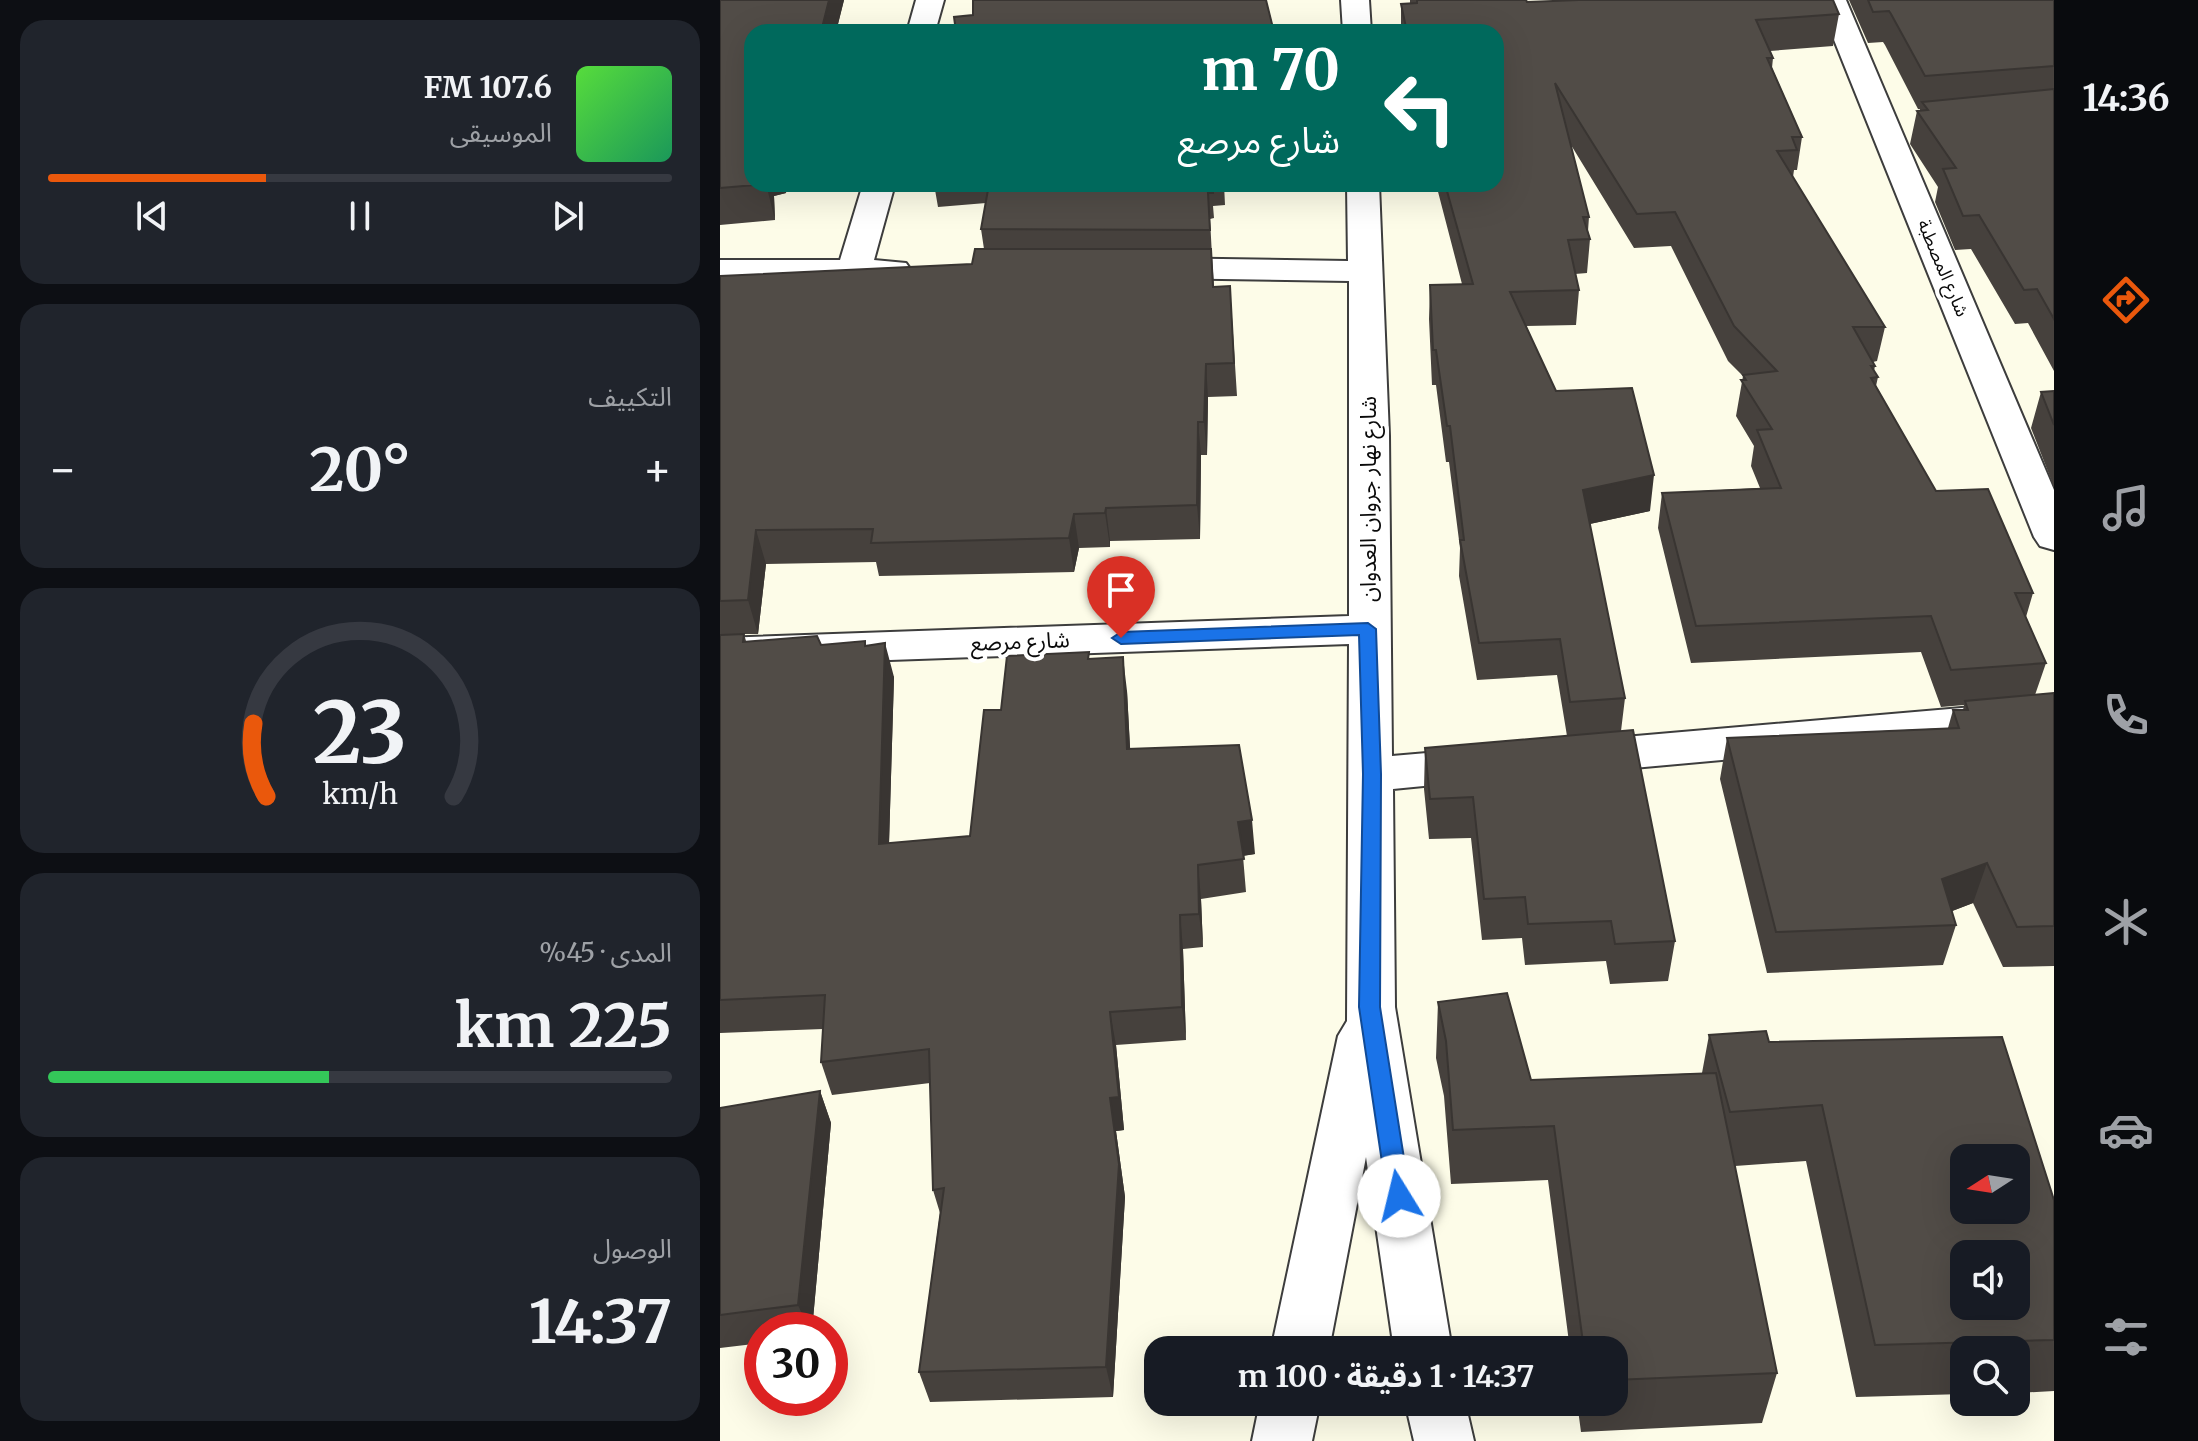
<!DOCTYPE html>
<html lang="ar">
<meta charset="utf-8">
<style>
:root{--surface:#171b24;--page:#20242c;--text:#f1f3f6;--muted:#9ea1a6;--line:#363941;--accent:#ea580c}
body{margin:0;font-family:Merriweather,"Noto Sans Arabic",serif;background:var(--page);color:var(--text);direction:rtl;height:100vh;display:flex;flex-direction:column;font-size:30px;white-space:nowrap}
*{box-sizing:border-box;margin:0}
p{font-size:26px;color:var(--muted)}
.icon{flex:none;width:44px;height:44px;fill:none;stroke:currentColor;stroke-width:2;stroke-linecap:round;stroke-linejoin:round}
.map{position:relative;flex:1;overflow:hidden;direction:ltr}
.details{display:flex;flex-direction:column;gap:20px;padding:20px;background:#0d0f14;width:720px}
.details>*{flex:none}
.banner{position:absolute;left:24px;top:24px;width:760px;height:168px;border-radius:24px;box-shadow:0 8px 32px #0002;direction:rtl;background:#00695c;color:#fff;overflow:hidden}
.needle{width:52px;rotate:258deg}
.controls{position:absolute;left:1230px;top:1144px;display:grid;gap:16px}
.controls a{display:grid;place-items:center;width:80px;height:80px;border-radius:16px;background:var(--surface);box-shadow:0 8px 32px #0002;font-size:40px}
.speed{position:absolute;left:24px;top:1312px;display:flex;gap:16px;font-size:40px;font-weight:700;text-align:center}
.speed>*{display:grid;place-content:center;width:104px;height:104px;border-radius:50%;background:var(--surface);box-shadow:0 8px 32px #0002;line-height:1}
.speed .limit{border:12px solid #d22;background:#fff;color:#111}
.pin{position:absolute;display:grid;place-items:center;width:68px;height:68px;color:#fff;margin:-82px -34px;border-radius:50% 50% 50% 0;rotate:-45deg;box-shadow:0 0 8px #0007}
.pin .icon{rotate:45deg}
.me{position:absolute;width:88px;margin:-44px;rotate:351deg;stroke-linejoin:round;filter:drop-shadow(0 0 6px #0008)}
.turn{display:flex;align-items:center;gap:28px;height:168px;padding:0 32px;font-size:36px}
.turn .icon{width:104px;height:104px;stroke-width:2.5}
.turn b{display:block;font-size:56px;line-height:68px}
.big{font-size:60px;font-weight:700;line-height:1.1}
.details .widget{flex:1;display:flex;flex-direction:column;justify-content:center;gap:12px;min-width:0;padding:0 28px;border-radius:24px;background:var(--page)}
.details .dial{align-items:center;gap:0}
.dial svg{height:208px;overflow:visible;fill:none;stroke:var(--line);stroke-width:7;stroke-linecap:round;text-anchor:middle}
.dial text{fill:var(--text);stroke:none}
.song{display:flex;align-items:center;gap:24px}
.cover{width:96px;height:96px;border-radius:12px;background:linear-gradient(135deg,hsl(110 70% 55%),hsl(150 70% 35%))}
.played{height:8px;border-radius:4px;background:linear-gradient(90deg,var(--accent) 35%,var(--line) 35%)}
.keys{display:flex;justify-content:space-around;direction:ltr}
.heat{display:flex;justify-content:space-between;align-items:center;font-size:44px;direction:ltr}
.charge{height:12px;border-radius:6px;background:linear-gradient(90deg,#34c759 45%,var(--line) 0)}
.trip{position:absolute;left:424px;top:1336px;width:484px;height:80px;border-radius:24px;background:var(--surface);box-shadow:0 8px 32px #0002;font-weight:700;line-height:80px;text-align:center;direction:rtl}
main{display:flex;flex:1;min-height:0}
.menu{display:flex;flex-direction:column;width:144px;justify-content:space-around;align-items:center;background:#090b0e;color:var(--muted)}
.menu .icon{width:56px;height:56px}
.menu .selected{color:var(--accent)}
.menu b{font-size:36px;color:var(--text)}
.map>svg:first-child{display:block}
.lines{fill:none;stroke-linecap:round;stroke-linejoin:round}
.minor-casing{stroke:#3d3d3d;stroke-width:4}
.minor{fill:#fff;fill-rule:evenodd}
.wall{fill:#46413d}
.shaded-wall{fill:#393532}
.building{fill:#514c47;stroke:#393532;stroke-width:2;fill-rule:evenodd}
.route{fill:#1a73e8;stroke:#114b97;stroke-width:2}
.labels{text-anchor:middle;stroke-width:8;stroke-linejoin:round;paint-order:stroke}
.far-street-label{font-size:18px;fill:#0a0a0a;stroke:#fff}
.street-label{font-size:22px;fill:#0a0a0a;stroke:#fff}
</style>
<main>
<nav class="menu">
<b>14:36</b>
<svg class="icon selected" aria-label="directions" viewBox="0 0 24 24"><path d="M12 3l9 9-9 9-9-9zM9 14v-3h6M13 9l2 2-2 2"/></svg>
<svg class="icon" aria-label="music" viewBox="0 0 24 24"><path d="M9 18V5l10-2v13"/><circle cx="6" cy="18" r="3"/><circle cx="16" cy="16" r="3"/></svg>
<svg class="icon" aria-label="phone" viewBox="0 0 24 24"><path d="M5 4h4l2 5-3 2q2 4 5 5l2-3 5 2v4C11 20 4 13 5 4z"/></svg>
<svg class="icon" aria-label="climate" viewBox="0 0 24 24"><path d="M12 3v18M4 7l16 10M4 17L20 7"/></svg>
<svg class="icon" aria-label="car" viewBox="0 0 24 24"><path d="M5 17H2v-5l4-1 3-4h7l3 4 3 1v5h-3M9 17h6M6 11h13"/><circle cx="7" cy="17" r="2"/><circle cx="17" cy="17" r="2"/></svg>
<svg class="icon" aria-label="filters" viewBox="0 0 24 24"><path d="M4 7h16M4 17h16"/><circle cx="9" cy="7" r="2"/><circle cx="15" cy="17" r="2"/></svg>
</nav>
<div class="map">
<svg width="1334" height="1441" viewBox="0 0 1334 1441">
<rect width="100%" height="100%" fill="#fdfce8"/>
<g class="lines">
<defs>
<path id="minor" d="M196,0H224L215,32H187Z
M621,0H649L651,32H623Z
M1098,0H1126L1334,490V550L1320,546L1314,537Z
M143,184H175L154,260L186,263L191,270L186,277L134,281L0,280V260H120Z
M627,184H659L669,436L672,756L765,748L781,753L787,764L781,775L765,780L673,789L675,1007L732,1350H674L646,1157L609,1350H551L618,1036L627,1021L629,644L0,666V638L629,616V281L434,278L422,275L417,268L422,261L434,258L628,261Z
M1334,700V730L858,773L842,768L836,757L842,746L858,741Z
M540,1402H600L592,1441H532Z
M685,1402H745L754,1441H694Z"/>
</defs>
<!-- minor casing -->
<use href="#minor" class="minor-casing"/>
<!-- minor -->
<use href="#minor" class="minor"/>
</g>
<!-- wall -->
<path class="wall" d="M0,0H124L116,32L32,184H67L66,193L54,196L55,220L0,225Z
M690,0H806L807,2L1119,14L1113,46L1050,51L1053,58L1052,68L1082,137L1077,170H1074L1073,177L1165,327L1157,361L1153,362L1155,366L1154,371L1158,377L1156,386L1216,491L1313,593L1306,617L1326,663L1315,695L1334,693V966L1283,967L1253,903L1232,911L1236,925L1223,965L1047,973L1000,779L1007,738L1228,728L1233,710H1243L1244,705L1221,707L1201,652L971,663L938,528L942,493L1040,488L1031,466L1034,446L1016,416L1023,376L1008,361L951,246L914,248L851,145L869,217L868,231L870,239L867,273L855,274L859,290L856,325L806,326L836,391L930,511L870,524L905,698L901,731L955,941L948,981L890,984L886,961L805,965L802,938L762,940L751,838L709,839L704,789L705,748L847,736L837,675L757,680L739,576L740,548L729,462H726L716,385H712L709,319L710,285L742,284L716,184H776V32H681V4L690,3Z
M1129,0H1334V371L1308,323L1295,324L1251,249L1235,250L1215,202L1218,187L1190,144L1197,111H1200V109H1198L1165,45L1163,42L1148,43Z
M214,184H504L505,205L493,206L494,218L490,219L492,256L494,287L510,286L517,396L488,397L487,455H481L480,539L390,541V547L359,548L354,572L159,576L156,562L46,564L38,634H24L26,641L101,645L145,641L146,646L174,677L169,843L250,836L281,710L370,658L407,691L410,749L535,854L523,856L526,892L481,899L483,947L463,949L466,1040L396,1045L404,1130L396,1131L405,1197L393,1397L210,1402L199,1372L220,1213L213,1190L210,1083L112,1095L101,1062L103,1029L0,1033V276L252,264L264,249L261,229L266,203L218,207Z
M1334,391V487L1311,428L1321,392Z
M718,1002L811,1080L982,1073L989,1035L1049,1042L1334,1200V1391L1296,1393V1350H1244V1394L1136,1397L1086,1161L1015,1166L1057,1373L1042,1423L861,1432L857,1402H894V1350H850L828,1180L731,1184L724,1096L716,1058Z
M100,1091L111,1123L92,1330H42V1343L0,1348V1108Z"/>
<!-- shaded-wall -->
<path class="shaded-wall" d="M109,0H124L116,32H101Z
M46,184H67L66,193L54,196L55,220Z
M486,364L488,397L487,455L484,422Z
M478,422L481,455L480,539L477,505Z
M934,475L930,511L860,526L863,490Z
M386,508L390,541V547L385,513Z
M354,514L359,548L354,572L349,538Z
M36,530L46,564L38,634L28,600Z
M165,643L174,677L168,878L159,844Z
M403,657L407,691L412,783L407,749Z
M532,820L535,854L521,856L518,822Z
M1267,863L1253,903L1209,920L1222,879Z
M478,865L481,899L483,947L479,914Z
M460,915L463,949L466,1040L462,1007Z
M390,1012L396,1045L404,1130L396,1131L405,1197L393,1397L386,1367Z
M100,1091L111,1123L92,1330H89L78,1305Z"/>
<!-- building -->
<path class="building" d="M0,0H109L101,32H32V184H46L0,188Z
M253,0H546L554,32H236L234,17L253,15Z
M697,0H806L807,2L859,0H1113L1119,14L1036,20L1053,58H1047L1082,137H1072L1077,150L1057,151L1165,327H1133L1155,366H1151L1158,377L1151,378L1216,491L1268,489L1313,593H1295L1326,663L1231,670L1211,616L976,626L942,493L1061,488L1037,430L1052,429L1021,380H1026L1023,375L1057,371L1014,326L955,212L917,214L835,83L869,217H863L870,239L848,240L859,290L790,292L836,391L912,388L934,475L863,490L905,698L850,702L840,639L759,643L740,540H744L730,426H727L716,350H713L710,285L753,284L725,184H776V32H687L681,4L697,3Z
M1148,0H1334V66L1205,76L1171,14L1169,11L1153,12Z
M1334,89V319L1317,289L1304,290L1259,215L1243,216L1223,169L1236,168L1197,111L1208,110L1202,102Z
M269,184H492L493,193H488L490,230L261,229Z
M255,249H491L493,287L510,286L514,363L486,364L484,422H478L477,505L386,508L385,513L354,514L349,538L151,543L153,529L36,530L28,600L0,601V276L252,264Z
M1334,391V425L1321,392Z
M24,634L23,642L97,636L101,645L145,641V646L165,643L159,844L250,836L264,710H281L287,656L369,652L368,659L403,657L407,749L519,745L532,820L518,822L524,859L478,865L479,914L460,915L462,1007L390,1012L399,1097L390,1098L399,1164L386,1367L199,1372L224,1188L213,1190L209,1049L101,1062L105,995L0,1000V635Z
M1334,693V926L1297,927L1267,863L1222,879L1236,925L1056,932L1007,738L1239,728L1233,710H1248L1245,701Z
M913,730L955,941L895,944L891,921L808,924L805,897L764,899L753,797L710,799L705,748Z
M787,993L811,1080L996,1073L1057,1373L894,1380V1350H864L834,1126L733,1130L726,1041L718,1002Z
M1046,1031L1049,1042L1282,1037L1334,1200V1340L1155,1345L1102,1105L1010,1112L989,1035ZM1244,1158H1296V1210H1244ZM1244,1254H1296V1306H1244Z
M100,1091L78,1305L0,1315V1108Z"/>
<!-- route -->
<path class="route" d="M648,623L656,629L661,774L660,1007L690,1196L687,1203L679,1206L671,1203L667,1196L639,1007L643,774L639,635L401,644L392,638L401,632Z"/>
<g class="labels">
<!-- far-street labels -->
<g class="far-street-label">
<text transform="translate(1223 268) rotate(67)" y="6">شارع المصطبة</text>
</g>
<!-- street labels -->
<g class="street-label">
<text transform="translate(648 499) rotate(-90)" y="8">شارع نهار جروان العدوان</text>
<text transform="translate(300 641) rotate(-2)" y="8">شارع مرصع</text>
</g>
</g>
</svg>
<div class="controls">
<a><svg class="needle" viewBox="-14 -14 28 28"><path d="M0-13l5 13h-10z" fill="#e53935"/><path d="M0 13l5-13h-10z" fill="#9ea1a6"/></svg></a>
<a><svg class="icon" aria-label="sound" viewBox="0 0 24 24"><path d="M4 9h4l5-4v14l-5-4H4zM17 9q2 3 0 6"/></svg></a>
<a><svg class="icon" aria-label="search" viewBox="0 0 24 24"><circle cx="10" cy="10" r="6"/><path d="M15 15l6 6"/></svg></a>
</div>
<div class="speed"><div class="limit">30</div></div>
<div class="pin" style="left:401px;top:638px;background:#d93025"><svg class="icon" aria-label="arrive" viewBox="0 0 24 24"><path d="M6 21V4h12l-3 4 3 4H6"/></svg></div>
<svg class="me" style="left:679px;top:1196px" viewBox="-20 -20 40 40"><circle r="19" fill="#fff"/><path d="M0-13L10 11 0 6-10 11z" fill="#1a73e8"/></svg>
<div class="trip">14:37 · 1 دقيقة · 100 m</div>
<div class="banner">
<div class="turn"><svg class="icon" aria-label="left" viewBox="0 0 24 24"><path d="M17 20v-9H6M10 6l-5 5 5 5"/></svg><div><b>70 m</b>شارع مرصع</div></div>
</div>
</div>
<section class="details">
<div class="widget">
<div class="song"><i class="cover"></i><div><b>107.6 FM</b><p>الموسيقى</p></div></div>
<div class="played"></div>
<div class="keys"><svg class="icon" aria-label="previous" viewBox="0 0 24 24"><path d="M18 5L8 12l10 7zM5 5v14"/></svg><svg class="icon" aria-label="pause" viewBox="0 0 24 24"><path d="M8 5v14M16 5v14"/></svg><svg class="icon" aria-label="next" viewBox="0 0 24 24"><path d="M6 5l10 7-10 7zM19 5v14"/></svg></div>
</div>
<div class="widget"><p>التكييف</p>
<div class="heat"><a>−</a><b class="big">20°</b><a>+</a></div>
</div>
<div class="widget dial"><svg viewBox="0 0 100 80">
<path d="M14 69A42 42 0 1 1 86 69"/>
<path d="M14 69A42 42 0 0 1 9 41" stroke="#ea580c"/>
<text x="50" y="56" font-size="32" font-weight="700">23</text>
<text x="50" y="72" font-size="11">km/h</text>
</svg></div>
<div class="widget"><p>المدى · 45%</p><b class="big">225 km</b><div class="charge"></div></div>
<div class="widget"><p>الوصول</p><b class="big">14:37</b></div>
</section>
</main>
